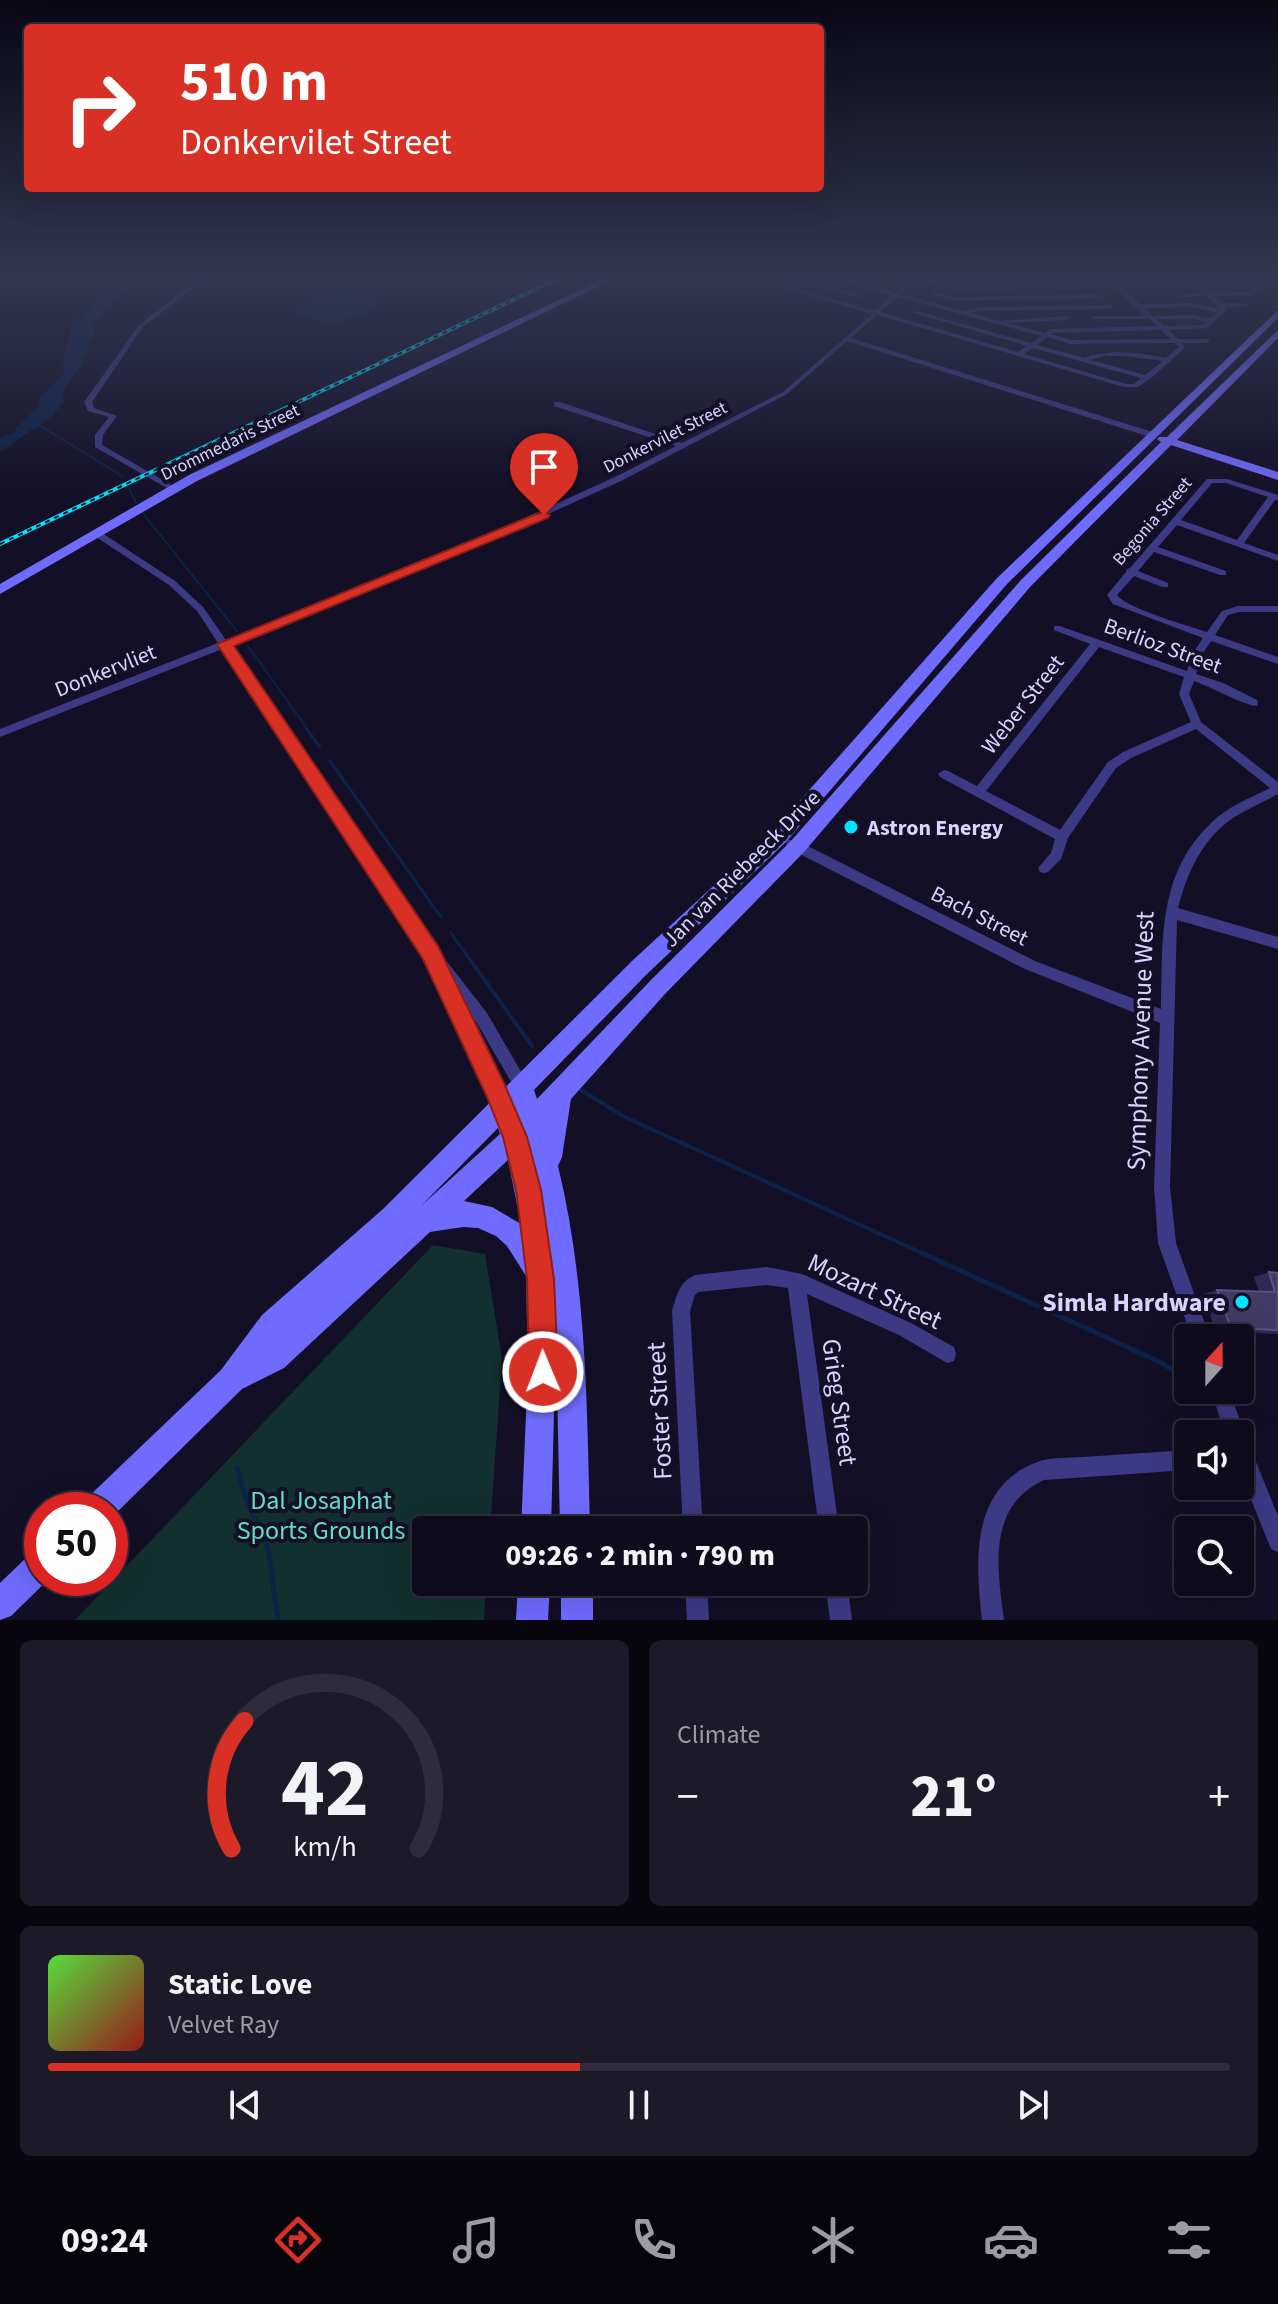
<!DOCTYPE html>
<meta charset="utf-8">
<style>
:root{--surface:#0e0b1c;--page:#1c1929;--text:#f1f3f6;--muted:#9b9ba3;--line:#2e2b3b;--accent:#d93025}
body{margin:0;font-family:"Source Sans 3",sans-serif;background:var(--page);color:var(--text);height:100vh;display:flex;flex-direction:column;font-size:30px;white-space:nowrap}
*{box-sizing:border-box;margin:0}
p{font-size:26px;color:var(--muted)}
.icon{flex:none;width:44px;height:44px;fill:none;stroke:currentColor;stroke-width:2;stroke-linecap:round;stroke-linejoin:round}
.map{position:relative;height:1620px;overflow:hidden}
.details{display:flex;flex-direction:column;gap:20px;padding:20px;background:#08060f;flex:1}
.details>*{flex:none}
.guide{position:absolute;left:24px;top:24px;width:800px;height:168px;border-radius:8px;box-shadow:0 8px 32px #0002,0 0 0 2px var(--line);background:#d93025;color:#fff;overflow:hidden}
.needle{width:52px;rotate:21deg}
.fabs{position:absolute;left:1174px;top:1324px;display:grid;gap:16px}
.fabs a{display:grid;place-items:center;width:80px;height:80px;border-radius:8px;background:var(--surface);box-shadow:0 8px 32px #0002,0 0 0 2px var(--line);font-size:40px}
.speed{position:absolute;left:24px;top:1492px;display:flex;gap:16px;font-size:40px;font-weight:700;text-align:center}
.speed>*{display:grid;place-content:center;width:104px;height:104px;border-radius:50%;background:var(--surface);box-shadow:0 8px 32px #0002,0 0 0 2px var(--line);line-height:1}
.speed .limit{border:12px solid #d22;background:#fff;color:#111}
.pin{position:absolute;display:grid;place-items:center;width:68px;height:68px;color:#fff;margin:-82px -34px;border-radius:50% 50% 50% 0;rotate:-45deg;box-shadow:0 0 8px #0007}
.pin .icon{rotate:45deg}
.me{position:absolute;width:88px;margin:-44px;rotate:359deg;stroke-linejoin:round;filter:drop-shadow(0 0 6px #0008)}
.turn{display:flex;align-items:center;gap:28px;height:168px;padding:0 24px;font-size:36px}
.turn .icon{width:104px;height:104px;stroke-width:2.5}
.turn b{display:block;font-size:56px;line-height:68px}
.big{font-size:60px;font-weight:800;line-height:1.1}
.details .card{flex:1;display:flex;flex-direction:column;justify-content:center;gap:12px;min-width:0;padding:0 28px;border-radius:12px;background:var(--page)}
.details .dial{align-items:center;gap:0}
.dial svg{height:208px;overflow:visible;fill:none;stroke:var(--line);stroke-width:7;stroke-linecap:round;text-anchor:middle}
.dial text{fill:var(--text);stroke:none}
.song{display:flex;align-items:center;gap:24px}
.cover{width:96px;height:96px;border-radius:12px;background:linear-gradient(135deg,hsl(110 70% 55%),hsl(0 70% 35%))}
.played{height:8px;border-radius:4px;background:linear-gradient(90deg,var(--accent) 45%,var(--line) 45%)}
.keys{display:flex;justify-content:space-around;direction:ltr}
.heat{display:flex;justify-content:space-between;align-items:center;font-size:44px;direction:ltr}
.details .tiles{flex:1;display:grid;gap:20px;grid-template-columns:1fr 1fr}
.card:last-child{grid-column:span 2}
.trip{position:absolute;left:412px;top:1516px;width:456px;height:80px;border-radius:8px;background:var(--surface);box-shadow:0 8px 32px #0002,0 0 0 2px var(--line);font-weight:800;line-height:80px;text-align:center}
.menu{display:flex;height:128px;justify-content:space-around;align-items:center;background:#06040b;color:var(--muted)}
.menu .icon{width:56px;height:56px}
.menu .on{color:var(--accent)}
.menu b{font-size:36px;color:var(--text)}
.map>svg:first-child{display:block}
.green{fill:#12302f}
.water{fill:#0c2248}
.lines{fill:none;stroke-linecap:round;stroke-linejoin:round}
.stream-far3{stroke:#0c2248;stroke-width:2}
.stream-far2{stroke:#0c2248;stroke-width:3}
.stream-far1{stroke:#0c2248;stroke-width:4}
.stream{stroke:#0c2248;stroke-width:5}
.street{fill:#3d3a85;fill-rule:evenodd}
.secondary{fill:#6f6bff;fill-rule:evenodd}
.rail-casing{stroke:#00e5ff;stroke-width:4}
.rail{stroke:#130f26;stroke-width:2;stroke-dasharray:5;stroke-linecap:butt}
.wall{fill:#312854}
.building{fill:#433a66;stroke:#5a527e;stroke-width:2}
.route{fill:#d93025;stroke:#8d1f18;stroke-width:2}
.poi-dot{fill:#00e5ff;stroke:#130f26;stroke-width:3}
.labels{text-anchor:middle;stroke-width:8;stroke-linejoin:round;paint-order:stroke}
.far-street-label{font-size:18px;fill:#d9d4ff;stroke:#130f26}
.street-label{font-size:22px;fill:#d9d4ff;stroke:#130f26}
.poi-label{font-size:22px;font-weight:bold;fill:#d9d4ff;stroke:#130f26;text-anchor:start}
.near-street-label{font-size:26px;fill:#d9d4ff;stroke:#130f26}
.near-poi-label{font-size:26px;font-weight:bold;fill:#d9d4ff;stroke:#130f26;text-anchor:end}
.near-park-label{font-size:26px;fill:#5fe0c0;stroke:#130f26}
</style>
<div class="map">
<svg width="1278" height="1620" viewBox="0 0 1278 1620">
<rect width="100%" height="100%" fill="#130f26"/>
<!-- green -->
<path class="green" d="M433,1245L485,1254L502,1359L490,1530H426V1582H486L484,1620H75Z"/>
<!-- water -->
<path class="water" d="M119,277H138L91,324L95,332L79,369L62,392L64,401L52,416L0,452V438L15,432L16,427L39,407L40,398L64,373L63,361L73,321L83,317Z
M354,292L374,299L375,306C355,322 317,330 297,310L320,296Z"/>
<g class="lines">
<!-- stream-far3 -->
<path class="stream-far3" d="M36,423L122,476
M129,488L136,503
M142,512L237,631
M248,646L308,730"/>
<!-- stream-far2 -->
<path class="stream-far2" d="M306,728L320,747
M330,761L441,917
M451,933L472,963"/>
<!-- stream-far1 -->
<path class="stream-far1" d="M471,961L532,1046
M581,1090L623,1116L926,1255"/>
<!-- stream -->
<path class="stream" d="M922,1253L1162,1363L1188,1381
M237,1468L245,1496L268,1548L278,1620"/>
<!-- street -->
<path class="street" d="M201,277H208L143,327L92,402L94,408L117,416L103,435L102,445L175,487V491H172L95,447V435L109,417L88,411L84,402L139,325Z
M788,277H797L862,296L857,297Z
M829,277H838L869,285L880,277H886L875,287L896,293L912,278L911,277H921L943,282L949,277H993L952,280L948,284L959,286L1111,284L1104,277H1110L1118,284L1235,282L1257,286L1269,277H1275L1253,295L1213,296L1222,303H1245L1248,305L1245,307H1226L1227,310L1207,328L1168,330L1178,339H1207L1210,341L1207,343H1182L1185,348L1150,379L1138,387H1124L877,315L851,338L1156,433V437H1150L847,341L787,394L621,481L460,554L230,646L427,936L487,1013L527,1082L530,1087L527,1092L522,1095L517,1092L477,1023L458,998L508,1100L510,1106L508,1112L502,1114L496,1112L429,967L431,963L222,649L0,737V729L218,643L197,611L169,585L93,535V531H99L175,581L203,607L226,640L454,550L615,477L676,446L554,406V402H560L682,443L783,392L872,314L778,286V284L875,311L893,295L871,289L864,292L866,288ZM917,280L940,285L938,287L941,289L945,286L959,290L1115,287L1145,316H1094L1092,319H1149L1157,326L1051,329L1045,333L1007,323L1066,320L1069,318L1066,316L1000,321L970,313L979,311L1111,309L1114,307L1111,305L979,307L964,311L901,294ZM1194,286L1202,293L1178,295L1181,297L1206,296L1221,309L1193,303L1140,304L1122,287ZM1201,286H1235L1254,289L1250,292L1209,293ZM898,297L1041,336L1031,343L916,311L911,312L1027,346L1018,352L880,312ZM1193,307L1217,313L1210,319L1193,315L1152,316L1144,308ZM1156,319H1193L1207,322L1203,325L1164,326ZM1161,330L1171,339L1071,340L1050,334L1053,333ZM1047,337L1071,344L1175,343L1179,347L1166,358L1138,353L1114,352L1093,355L1085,358L1037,345ZM1033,348L1141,378L1134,384H1126L1024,354ZM1103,356H1126L1163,361L1145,375L1091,360Z
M934,292L957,297L1100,294L1103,296L1100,298L957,301L932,295Z
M1207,479H1227L1278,495V500H1275L1244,543L1278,555V561L1177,525L1158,547L1226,571V575H1220L1154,552L1138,571L1168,583V587H1162L1134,576L1117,595C1126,608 1189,626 1207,632L1222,611L1238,606H1278V612H1239L1228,615L1215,635L1278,657V664L1211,641L1203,653L1196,674L1223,683L1257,700L1258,703L1257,706C1245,706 1209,686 1194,681L1189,694L1201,722L1278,782V794C1263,802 1247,809 1233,818C1202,839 1187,873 1178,908L1278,937V949L1177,920L1170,1187L1176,1243L1210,1338H1192L1158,1243L1154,1187L1160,1023L1025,969L788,848L786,844L788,840H796L1035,961L1161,1009C1163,940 1157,875 1211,823C1227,807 1250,798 1270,788L1196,729L1131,758L1116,768L1068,838L1061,859L1048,872L1044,873L1040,872L1038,868L1051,853L1055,839L940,777L938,774L944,770L948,771L977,786L1090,644L1054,630V626H1060L1187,671L1193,653L1203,638L1113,604L1107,595L1126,572L1127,569L1130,568ZM1212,483H1226L1268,497L1237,540L1181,520ZM1099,647L1184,677L1179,694L1191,722L1123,752L1108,762L1060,830L986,791Z
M767,1267L802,1274L911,1323L954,1347L956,1354L954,1361L947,1363L899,1335L807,1294L839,1530H819L788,1288L767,1285L698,1292L695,1295L690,1311L703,1530H683L672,1311C677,1295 679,1282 695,1275Z
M1211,1390H1229L1245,1434L1243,1438L1247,1440L1278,1516V1552L1271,1549L1240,1472V1434H1225Z
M1188,1450V1470L1044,1480C987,1506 997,1568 1004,1620H982C975,1560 970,1485 1040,1461C1053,1457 1069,1458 1083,1457C1118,1455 1153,1452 1188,1450Z
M685,1582H707L709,1620H687Z
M825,1582H847L852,1620H830Z"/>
<!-- secondary -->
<path class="secondary" d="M607,277H618L197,481L0,594V584L189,475Z
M1278,310V318L1007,584L786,842L646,975L534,1090L537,1099L651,980L790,842L1021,580L1161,442L1157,439L1159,437H1167L1278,330V338L1177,440L1278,472V480L1171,445L1031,586L804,852L665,994L571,1099L562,1157L558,1166C587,1285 587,1408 590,1530H560L556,1336L551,1530H521L528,1369L526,1276L507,1246L496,1236L478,1228L463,1227L430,1232L284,1368L242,1389L110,1519V1510H82L86,1499L221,1370L262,1315L383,1209L632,961L772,832L997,578ZM498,1128L500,1134L421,1206ZM508,1160L521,1224L492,1207L464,1201Z
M42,1548V1578H50L11,1616L0,1620V1583L31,1553Z
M518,1582H550L548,1620H516Z
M561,1582H593V1620H561Z"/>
<defs>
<path id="rail" d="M0,544L561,277"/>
</defs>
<!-- rail casing -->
<use href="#rail" class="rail-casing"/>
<!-- rail -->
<use href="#rail" class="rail"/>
</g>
<!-- wall -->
<path class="wall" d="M1269,1272L1278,1273V1334L1216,1332L1203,1294L1217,1290L1259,1292L1254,1277Z"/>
<!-- building -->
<path class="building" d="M1269,1272L1278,1273V1330L1231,1328L1217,1290L1275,1292Z"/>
<!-- sky -->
<linearGradient id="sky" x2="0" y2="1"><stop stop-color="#0a0815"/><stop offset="0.55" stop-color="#333752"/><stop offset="1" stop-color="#333752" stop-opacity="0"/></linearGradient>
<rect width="1278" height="504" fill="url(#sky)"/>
<!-- route -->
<path class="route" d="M544,511L550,515L548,518L234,646L438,946L504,1083L527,1137L541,1190L554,1279L558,1372L553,1382L543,1387L533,1382L529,1372L527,1279L516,1190L503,1137L487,1097L423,959L217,644Z"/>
<!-- markers -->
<g class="poi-dot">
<circle cx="851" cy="827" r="8"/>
<circle cx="1242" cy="1302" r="8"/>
</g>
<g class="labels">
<!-- far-street labels -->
<g class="far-street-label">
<text transform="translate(665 437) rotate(-27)" y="6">Donkervilet Street</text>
<text transform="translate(230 442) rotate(-26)" y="6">Drommedaris Street</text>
<text transform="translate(1152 521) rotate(-49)" y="6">Begonia Street</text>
</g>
<!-- street labels -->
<g class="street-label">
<text transform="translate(1163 645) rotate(20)" y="8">Berlioz Street</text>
<text transform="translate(105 670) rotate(-22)" y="8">Donkervliet</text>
<text transform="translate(1022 704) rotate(-52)" y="8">Weber Street</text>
<text transform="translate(741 868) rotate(-45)" y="8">Jan van Riebeeck Drive</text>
<text transform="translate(980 915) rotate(27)" y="8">Bach Street</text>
</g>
<!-- poi labels -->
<g class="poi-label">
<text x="867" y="835">Astron Energy</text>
</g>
<!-- near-street labels -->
<g class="near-street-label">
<text transform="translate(1140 1041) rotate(-88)" y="9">Symphony Avenue West</text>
<text transform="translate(875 1291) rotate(25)" y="9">Mozart Street</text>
<text transform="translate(840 1402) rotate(82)" y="9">Grieg Street</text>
<text transform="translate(659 1411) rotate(-93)" y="9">Foster Street</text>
</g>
<!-- near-poi labels -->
<g class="near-poi-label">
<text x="1226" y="1311">Simla Hardware</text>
</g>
<!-- near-park labels -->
<g class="near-park-label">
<text x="321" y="1509">Dal Josaphat<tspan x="321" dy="30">Sports Grounds</tspan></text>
</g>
</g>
</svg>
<div class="fabs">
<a><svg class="needle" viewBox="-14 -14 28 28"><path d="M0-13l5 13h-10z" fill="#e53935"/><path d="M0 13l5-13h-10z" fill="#9b9ba3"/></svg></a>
<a><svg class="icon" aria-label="sound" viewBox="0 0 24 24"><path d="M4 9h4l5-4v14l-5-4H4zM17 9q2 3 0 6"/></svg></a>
<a><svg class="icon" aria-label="search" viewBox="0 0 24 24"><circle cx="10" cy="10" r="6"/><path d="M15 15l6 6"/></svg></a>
</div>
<div class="speed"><div class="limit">50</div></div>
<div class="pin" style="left:544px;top:515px;background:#d93025"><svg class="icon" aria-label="arrive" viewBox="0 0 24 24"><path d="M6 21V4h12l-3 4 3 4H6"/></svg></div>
<svg class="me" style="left:543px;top:1372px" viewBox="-20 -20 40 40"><circle r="17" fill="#d93025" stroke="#fff" stroke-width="3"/><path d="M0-11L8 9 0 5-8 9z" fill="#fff"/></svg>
<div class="trip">09:26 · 2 min · 790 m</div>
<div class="guide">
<div class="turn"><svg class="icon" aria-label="right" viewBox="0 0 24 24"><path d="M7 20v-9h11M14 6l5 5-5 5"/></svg><div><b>510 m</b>Donkervilet Street</div></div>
</div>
</div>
<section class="details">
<div class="tiles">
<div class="card dial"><svg viewBox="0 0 100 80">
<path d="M14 69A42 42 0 1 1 86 69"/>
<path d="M14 69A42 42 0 0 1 19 20" stroke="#d93025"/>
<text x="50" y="56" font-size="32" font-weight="700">42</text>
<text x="50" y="72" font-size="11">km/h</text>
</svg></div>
<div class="card"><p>Climate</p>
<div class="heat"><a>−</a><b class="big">21°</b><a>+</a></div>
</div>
<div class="card">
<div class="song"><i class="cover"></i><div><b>Static Love</b><p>Velvet Ray</p></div></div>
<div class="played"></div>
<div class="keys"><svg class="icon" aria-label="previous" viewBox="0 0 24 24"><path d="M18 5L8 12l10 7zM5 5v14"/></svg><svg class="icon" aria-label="pause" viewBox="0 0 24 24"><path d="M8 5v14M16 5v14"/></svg><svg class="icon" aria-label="next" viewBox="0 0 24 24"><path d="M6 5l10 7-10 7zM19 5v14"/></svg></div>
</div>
</div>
</section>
<nav class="menu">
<b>09:24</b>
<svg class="icon on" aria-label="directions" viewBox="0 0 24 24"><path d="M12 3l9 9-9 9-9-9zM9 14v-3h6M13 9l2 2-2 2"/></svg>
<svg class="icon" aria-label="music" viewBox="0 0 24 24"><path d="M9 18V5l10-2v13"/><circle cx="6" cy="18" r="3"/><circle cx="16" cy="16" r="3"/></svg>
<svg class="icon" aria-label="phone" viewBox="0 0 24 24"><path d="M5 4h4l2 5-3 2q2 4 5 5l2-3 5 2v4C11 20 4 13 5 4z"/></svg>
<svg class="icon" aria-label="climate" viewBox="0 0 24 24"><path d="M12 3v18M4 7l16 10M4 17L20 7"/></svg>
<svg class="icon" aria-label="car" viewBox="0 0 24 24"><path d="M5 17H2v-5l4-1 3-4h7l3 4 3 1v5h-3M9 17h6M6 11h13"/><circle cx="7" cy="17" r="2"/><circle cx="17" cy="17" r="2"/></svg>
<svg class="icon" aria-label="filters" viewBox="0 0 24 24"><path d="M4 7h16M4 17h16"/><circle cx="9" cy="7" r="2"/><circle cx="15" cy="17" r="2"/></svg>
</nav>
